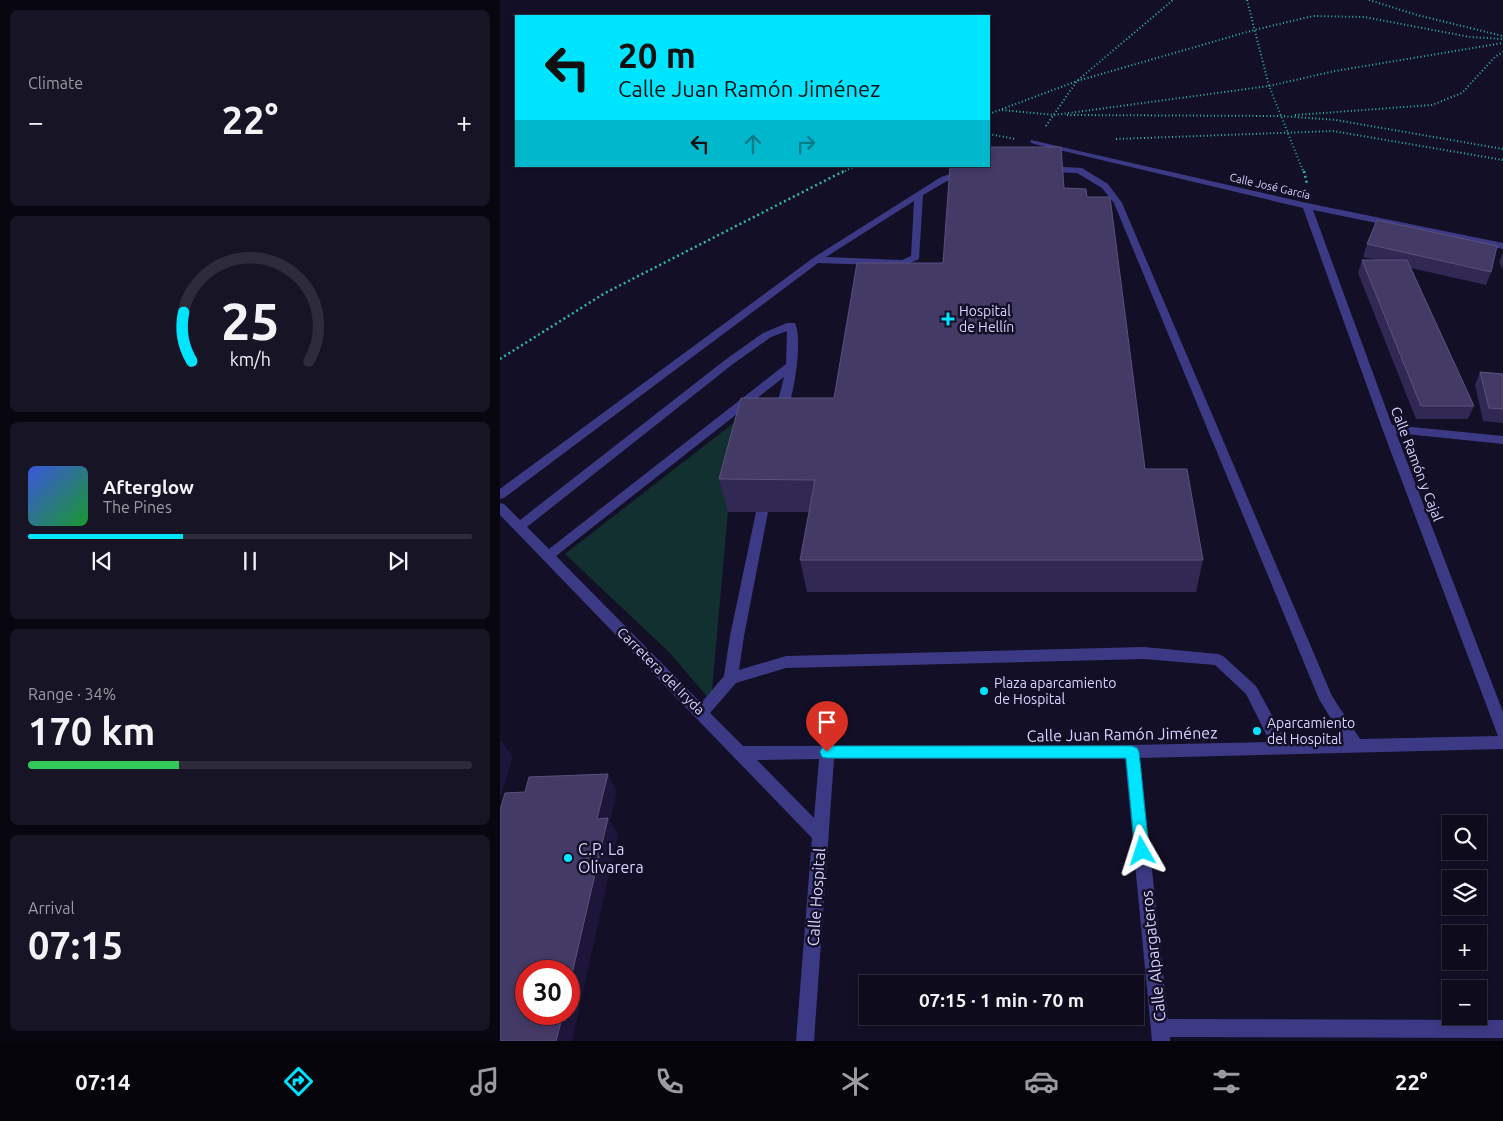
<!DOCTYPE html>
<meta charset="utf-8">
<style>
:root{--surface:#0e0b1c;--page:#171425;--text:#f1f3f6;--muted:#9b9ba3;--line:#2e2b3b;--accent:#00e5ff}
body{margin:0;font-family:Ubuntu,sans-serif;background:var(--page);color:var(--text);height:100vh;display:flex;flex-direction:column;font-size:19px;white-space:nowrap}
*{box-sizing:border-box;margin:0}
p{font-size:16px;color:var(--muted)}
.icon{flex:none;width:28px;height:28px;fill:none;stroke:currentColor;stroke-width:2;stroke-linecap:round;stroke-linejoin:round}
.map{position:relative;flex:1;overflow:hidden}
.panel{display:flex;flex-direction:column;gap:10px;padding:10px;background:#08060f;width:500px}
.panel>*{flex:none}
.top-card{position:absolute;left:15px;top:15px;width:475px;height:152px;border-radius:0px;box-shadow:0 2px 8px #0003,0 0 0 1px var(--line);background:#00e5ff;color:#111;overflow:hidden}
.fabs{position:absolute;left:942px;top:815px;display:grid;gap:10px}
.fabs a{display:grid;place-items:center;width:45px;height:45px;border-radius:0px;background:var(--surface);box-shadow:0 2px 8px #0003,0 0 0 1px var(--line);font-size:25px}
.speed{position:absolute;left:15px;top:960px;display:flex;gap:10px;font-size:25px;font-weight:700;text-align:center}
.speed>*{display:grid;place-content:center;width:65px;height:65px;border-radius:50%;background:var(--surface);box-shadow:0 2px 8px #0003,0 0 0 1px var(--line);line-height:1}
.speed .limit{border:8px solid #d22;background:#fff;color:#111}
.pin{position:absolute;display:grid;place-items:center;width:42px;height:42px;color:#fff;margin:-51px -21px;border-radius:50% 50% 50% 0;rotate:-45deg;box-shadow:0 0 5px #0007}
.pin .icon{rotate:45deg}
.me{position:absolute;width:55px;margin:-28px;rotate:354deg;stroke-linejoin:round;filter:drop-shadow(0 0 4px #0008)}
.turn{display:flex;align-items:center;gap:18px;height:105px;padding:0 20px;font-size:22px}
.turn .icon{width:65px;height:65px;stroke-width:2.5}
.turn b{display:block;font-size:35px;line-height:42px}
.lanes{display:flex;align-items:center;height:48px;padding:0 20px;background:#0003;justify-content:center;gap:25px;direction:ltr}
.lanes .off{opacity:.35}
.big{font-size:38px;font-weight:600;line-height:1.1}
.panel .widget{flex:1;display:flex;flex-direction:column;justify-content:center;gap:8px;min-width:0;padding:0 18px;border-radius:8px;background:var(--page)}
.panel .dial{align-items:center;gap:0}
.dial svg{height:130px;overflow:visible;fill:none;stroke:var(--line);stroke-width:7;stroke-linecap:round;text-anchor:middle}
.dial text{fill:var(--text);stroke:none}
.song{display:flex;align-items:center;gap:15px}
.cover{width:60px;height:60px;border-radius:8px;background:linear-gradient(135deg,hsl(230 70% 55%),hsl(130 70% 35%))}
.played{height:5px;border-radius:2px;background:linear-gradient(90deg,var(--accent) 35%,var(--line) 35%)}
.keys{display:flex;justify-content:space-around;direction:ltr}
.heat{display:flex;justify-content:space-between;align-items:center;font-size:28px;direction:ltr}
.charge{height:8px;border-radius:4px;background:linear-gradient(90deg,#34c759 34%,var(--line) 0)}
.trip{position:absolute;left:359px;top:975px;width:285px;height:50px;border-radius:0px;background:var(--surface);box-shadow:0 2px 8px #0003,0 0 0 1px var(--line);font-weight:600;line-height:50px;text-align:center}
.menu{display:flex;height:80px;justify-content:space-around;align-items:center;background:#06040b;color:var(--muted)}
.menu .icon{width:35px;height:35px}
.menu .selected{color:var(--accent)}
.menu b{font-size:22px;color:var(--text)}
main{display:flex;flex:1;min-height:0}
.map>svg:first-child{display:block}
.green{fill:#12302f}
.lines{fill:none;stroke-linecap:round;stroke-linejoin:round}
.path-far1{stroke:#2fb8b0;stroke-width:2;stroke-dasharray:1 2.5;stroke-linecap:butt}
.path{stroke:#2fb8b0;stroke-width:2.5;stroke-dasharray:2 3;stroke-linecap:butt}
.minor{fill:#3d3a85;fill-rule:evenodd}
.wall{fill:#312854}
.shaded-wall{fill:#1d163a}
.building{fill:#433a66;stroke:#5a527e}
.route{fill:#00e5ff;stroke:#0095a6}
.poi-dot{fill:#00e5ff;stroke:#130f26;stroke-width:2}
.labels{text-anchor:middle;stroke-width:5;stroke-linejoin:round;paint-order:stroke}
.far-street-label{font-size:11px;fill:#d9d4ff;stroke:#130f26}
.poi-label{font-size:14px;fill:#d9d4ff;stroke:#130f26;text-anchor:start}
.street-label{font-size:14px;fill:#d9d4ff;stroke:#130f26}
.near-street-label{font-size:16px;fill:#d9d4ff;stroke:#130f26}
.near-poi-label{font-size:16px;fill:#d9d4ff;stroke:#130f26;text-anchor:start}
</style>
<main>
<section class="panel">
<div class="widget"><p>Climate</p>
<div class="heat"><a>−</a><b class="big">22°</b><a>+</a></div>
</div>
<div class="widget dial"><svg viewBox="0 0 100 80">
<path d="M14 69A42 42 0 1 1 86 69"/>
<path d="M14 69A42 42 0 0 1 9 39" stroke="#00e5ff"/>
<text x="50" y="56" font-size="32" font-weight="700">25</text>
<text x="50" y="72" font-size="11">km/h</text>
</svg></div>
<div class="widget">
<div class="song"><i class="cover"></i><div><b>Afterglow</b><p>The Pines</p></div></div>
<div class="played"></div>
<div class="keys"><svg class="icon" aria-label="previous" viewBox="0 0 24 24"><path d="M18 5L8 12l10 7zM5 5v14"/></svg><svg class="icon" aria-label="pause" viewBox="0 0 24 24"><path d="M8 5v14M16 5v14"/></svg><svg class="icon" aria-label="next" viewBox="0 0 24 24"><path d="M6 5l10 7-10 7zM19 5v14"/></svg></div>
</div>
<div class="widget"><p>Range · 34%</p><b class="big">170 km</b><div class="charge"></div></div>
<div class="widget"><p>Arrival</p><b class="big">07:15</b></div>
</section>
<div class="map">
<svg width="1003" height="1041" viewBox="0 0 1003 1041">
<rect width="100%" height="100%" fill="#130f26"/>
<!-- green -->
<path class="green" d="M240,418L228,512L211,701L169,652L65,554Z"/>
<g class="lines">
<!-- path-far1 -->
<path class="path-far1" d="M747,0L769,86L804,173
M869,0L917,15L1003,36
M502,110L554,115L769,86L835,71L1003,43
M489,114L577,81L754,30L813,16L864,17L970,37L1003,39
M567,115L782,116L836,120L1003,149
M795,115L932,105L962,93L995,57L1003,52
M546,126L577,81L673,0
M489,134L515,139
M616,139L833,131L1003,160
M342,173L355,166"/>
<!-- path -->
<path class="path" d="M804,171L807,184
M0,359L105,293L344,171"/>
<!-- minor -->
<path class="minor" d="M531,140L807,203L1003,243V249L813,210L892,425L1003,436V444L896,433L1003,712V749L640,758L668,1019L1003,1020V1038L670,1037V1041H652L625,759H334L314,1041H296L312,838L0,515V503L4,504L20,520L225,360L263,333L287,323H295C303,340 294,398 285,416L281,417L275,413L284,377L56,556L201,703L224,676L230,636L256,512L258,509H266L268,512L244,636L239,670L286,656L644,647L718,654L723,656L756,686L786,741L844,740L819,699L614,203L602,188L577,173L547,172L543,169L547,166L582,168L608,184L622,203L832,696L860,739L998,736L882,428L803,208L534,144L530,142ZM287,331L286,364L49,549L27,527L233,364L271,337ZM644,659L715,665L746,694L770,742L632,745L243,746L210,713L236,683L286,668ZM319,759L314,818L257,760Z
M465,169L468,170V174L447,181L423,195L419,259L404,266L318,263L4,498L0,499V489L313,258L441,177ZM414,201L411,256L402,260L326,257Z"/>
</g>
<!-- wall -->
<path class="wall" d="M564,188L587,197L645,469L703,560L696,592H307L300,560L309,512H228L219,479L334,398L443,263Z
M867,244L991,272L986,285L911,268L974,406L968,419H916L858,273L862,260H877L863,257Z
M1003,253V270L999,262Z
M980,372L1003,374V423L983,421L975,385Z"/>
<!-- shaded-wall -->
<path class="shaded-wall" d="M1,740L13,757L0,799V743Z
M108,774L117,791L110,821L118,834L72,1041H56L63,1014H69V987L97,819Z"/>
<!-- building -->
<path class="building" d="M489,147H561L564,188L586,189L587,197H610L645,469H687L703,560H300L315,480L219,479L241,398H334L357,263H443L450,166H489Z
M877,220L997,246L991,272L867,244Z
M862,260H907L974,406H921Z
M980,372L1003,374V409L989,408Z
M108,774L97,819L108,818L69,987V971H26V1014H63L56,1041H0V810L5,793L25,792L29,777Z"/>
<!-- route -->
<path class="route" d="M327,746H632L637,748L639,752L649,851L647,856L642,858L637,856L635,851L626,758H327L322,757L320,752L322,748Z"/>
<!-- markers -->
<g class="poi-dot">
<path d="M445.5 311.5h5v5h5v5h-5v5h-5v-5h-5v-5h5z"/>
<circle cx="484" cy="691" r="5"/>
<circle cx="757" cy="731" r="5"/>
<circle cx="68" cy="858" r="5"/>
</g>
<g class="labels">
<!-- far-street labels -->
<g class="far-street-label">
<text transform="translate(770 186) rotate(13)" y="4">Calle José García</text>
</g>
<!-- poi labels -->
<g class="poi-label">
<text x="459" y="316">Hospital<tspan x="459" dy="16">de Hellín</tspan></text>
<text x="494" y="688">Plaza aparcamiento<tspan x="494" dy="16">de Hospital</tspan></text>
<text x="767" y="728">Aparcamiento<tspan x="767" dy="16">del Hospital</tspan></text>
</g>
<!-- street labels -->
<g class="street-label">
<text transform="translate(917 464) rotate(69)" y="5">Calle Ramón y Cajal</text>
<text transform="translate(161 671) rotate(45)" y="5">Carretera del Iryda</text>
</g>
<!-- near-street labels -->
<g class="near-street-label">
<text transform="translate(622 734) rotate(-1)" y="6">Calle Juan Ramón Jiménez</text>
<text transform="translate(316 897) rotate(-86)" y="6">Calle Hospital</text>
<text transform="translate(653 956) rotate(-96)" y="6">Calle Alpargateros</text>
</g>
<!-- near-poi labels -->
<g class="near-poi-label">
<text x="78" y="855">C.P. La<tspan x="78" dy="18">Olivarera</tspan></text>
</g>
</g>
</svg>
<div class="fabs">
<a><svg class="icon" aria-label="search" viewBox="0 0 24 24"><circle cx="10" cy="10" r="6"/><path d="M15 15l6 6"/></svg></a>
<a><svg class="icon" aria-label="layers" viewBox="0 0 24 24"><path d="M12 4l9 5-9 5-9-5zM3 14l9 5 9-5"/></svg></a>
<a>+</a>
<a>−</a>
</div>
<div class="speed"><div class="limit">30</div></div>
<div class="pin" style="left:327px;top:752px;background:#d93025"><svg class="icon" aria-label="arrive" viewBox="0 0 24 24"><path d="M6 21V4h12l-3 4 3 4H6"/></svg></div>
<svg class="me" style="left:642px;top:851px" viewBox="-20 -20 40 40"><path d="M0-17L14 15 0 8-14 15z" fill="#00e5ff" stroke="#fff" stroke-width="4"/></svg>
<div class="trip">07:15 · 1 min · 70 m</div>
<div class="top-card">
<div class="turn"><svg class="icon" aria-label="left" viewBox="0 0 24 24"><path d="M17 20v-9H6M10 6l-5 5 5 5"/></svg><div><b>20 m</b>Calle Juan Ramón Jiménez</div></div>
<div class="lanes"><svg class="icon" aria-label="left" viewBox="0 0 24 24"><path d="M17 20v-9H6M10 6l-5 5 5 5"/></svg><svg class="icon off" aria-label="ahead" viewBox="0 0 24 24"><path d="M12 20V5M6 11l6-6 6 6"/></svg><svg class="icon off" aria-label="right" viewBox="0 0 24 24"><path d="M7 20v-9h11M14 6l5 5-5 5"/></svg></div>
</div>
</div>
</main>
<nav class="menu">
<b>07:14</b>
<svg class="icon selected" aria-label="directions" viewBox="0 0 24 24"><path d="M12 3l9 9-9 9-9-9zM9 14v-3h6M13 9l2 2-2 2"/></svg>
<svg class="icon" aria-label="music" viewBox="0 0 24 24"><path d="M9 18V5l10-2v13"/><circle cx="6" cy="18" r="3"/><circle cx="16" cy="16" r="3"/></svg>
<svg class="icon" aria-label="phone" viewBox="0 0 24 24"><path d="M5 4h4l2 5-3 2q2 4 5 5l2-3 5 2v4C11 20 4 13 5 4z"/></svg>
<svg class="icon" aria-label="climate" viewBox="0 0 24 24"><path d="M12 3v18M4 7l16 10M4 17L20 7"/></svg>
<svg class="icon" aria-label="car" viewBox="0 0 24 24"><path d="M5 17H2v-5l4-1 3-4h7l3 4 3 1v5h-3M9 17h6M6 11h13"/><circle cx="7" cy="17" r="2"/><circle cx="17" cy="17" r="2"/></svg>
<svg class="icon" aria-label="filters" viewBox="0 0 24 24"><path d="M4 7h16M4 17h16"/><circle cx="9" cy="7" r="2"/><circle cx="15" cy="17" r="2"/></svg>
<b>22°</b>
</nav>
